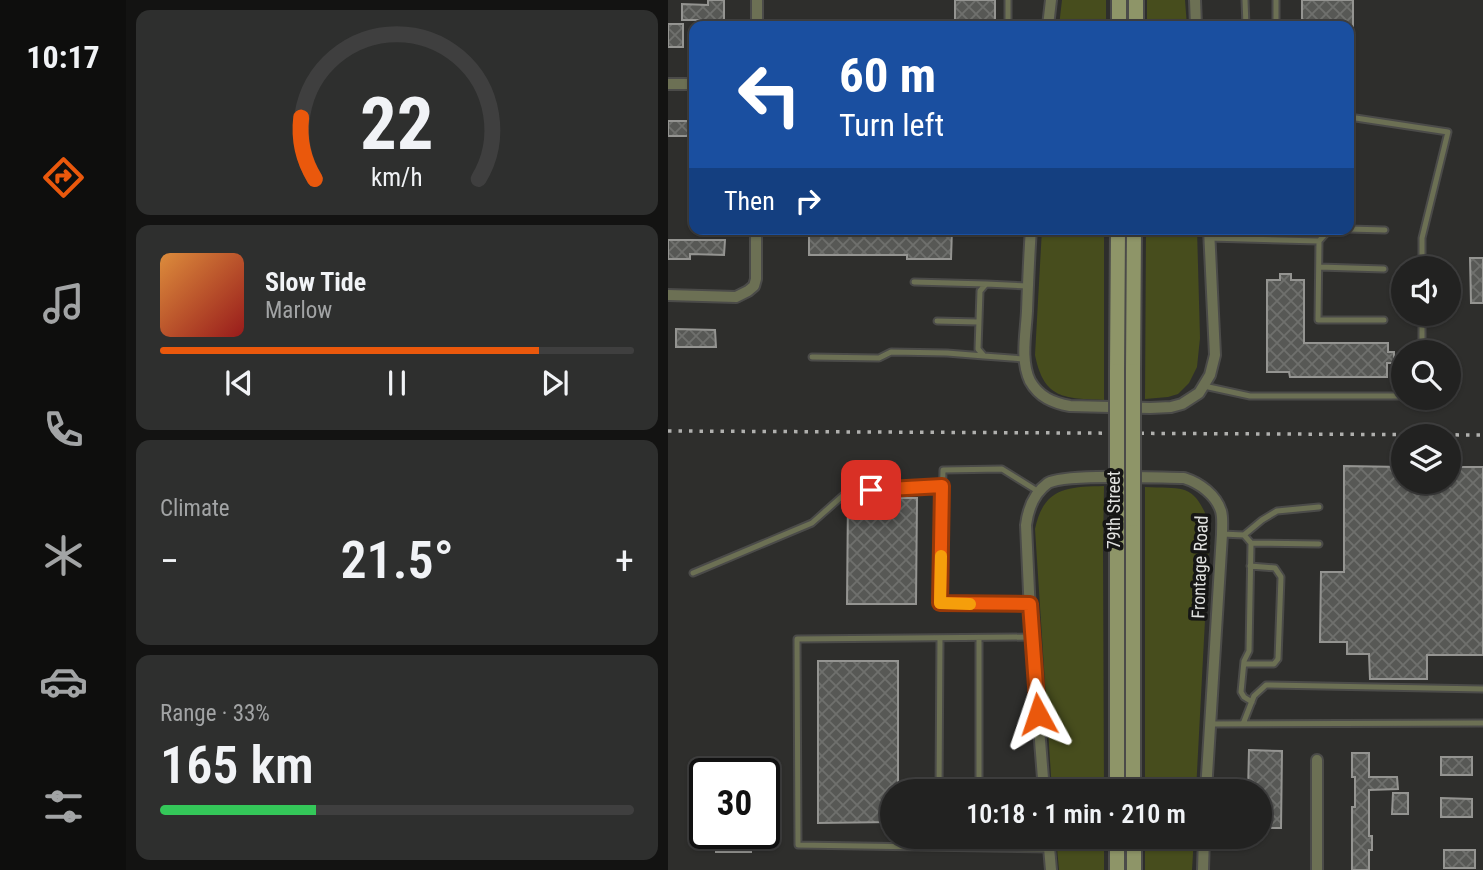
<!DOCTYPE html>
<meta charset="utf-8">
<style>
:root{--surface:#222221;--page:#2e2f2e;--text:#f1f3f6;--muted:#a2a4a5;--line:#3f3f3f;--accent:#ea580c}
body{margin:0;font-family:"Roboto Condensed",sans-serif;background:var(--page);color:var(--text);height:100vh;display:flex;flex-direction:column;font-size:26px;white-space:nowrap}
*{box-sizing:border-box;margin:0}
p{font-size:23px;color:var(--muted)}
.icon{flex:none;width:38px;height:38px;fill:none;stroke:currentColor;stroke-width:2;stroke-linecap:round;stroke-linejoin:round}
.map{position:relative;flex:1;overflow:hidden}
.panel{display:flex;flex-direction:column;gap:10px;padding:10px;background:#131312;width:542px}
.panel>*{flex:none}
.hud{position:absolute;left:21px;top:21px;width:665px;height:214px;border-radius:14px;box-shadow:0 2px 5px #0004,0 0 0 2px var(--line);background:#1a4fa0;color:#fff;overflow:hidden}
.buttons{position:absolute;left:723px;top:256px;display:grid;gap:14px}
.buttons a{display:grid;place-items:center;width:70px;height:70px;border-radius:50%;background:var(--surface);box-shadow:0 2px 5px #0004,0 0 0 2px var(--line);font-size:35px}
.speed{position:absolute;left:21px;top:758px;display:flex;gap:14px;font-size:35px;font-weight:700;text-align:center}
.speed>*{display:grid;place-content:center;width:91px;height:91px;border-radius:50%;background:var(--surface);box-shadow:0 2px 5px #0004,0 0 0 2px var(--line);line-height:1}
.speed .limit{border:4px solid #111;border-radius:10px;background:#fff;color:#111}
.pin{position:absolute;display:grid;place-items:center;width:60px;height:60px;color:#fff;margin:-30px;border-radius:14px;box-shadow:0 4px 10px #0006}
.me{position:absolute;width:77px;margin:-38px;rotate:355deg;stroke-linejoin:round;filter:drop-shadow(0 0 5px #0008)}
.turn{display:flex;align-items:center;gap:24px;height:147px;padding:0 35px;font-size:32px}
.turn .icon{width:91px;height:91px;stroke-width:2.5}
.turn b{display:block;font-size:49px;line-height:60px}
.then{display:flex;align-items:center;height:66px;padding:0 35px;background:#0003;gap:14px;font-size:26px}
.big{font-size:52px;font-weight:600;line-height:1.1}
.panel .card{flex:1;display:flex;flex-direction:column;justify-content:center;gap:10px;min-width:0;padding:0 24px;border-radius:14px;background:var(--page)}
.panel .dial{align-items:center;gap:0}
.dial svg{height:182px;overflow:visible;fill:none;stroke:var(--line);stroke-width:7;stroke-linecap:round;text-anchor:middle}
.dial text{fill:var(--text);stroke:none}
.song{display:flex;align-items:center;gap:21px}
.cover{width:84px;height:84px;border-radius:10px;background:linear-gradient(135deg,hsl(30 70% 55%),hsl(0 70% 35%))}
.played{height:7px;border-radius:4px;background:linear-gradient(90deg,var(--accent) 80%,var(--line) 80%)}
.keys{display:flex;justify-content:space-around;direction:ltr}
.heat{display:flex;justify-content:space-between;align-items:center;font-size:38px;direction:ltr}
.charge{height:10px;border-radius:5px;background:linear-gradient(90deg,#34c759 33%,var(--line) 0)}
.trip{position:absolute;left:212px;top:779px;width:392px;height:70px;border-radius:35px;background:var(--surface);box-shadow:0 2px 5px #0004,0 0 0 2px var(--line);font-weight:600;line-height:70px;text-align:center}
main{display:flex;flex:1;min-height:0}
.dock{display:flex;flex-direction:column;width:126px;justify-content:space-around;align-items:center;background:#0e0e0d;color:var(--muted)}
.dock .icon{width:49px;height:49px}
.dock .active{color:var(--accent)}
.dock b{font-size:32px;color:var(--text)}
.map>svg:first-child{display:block}
.grass{fill:#474d1d}
.building{fill:url(#building-cross-hatch);stroke:#949491;stroke-width:2}
.lines{fill:none;stroke-linecap:round;stroke-linejoin:round}
.service-casing{stroke:#4b4b49;stroke-width:9}
.minor-casing{stroke:#4b4b49;stroke-width:14}
.secondary-casing{stroke:#4b4b49;stroke-width:18}
.service{stroke:#6c7054;stroke-width:5}
.minor{stroke:#6c7054;stroke-width:10}
.secondary{stroke:#8e9568;stroke-width:14}
.rail{stroke:#b0b0ae;stroke-width:3.5;stroke-dasharray:3.5 7;stroke-linecap:butt}
.secondary-bridge-casing{stroke:#4b4b49;stroke-width:18;stroke-linecap:butt}
.secondary-bridge{stroke:#8e9568;stroke-width:14}
.route-casing{stroke:#983908;stroke-width:18}
.route{stroke:#ea580c;stroke-width:12}
.slow{stroke:#f59e0b;stroke-width:12}
.labels{text-anchor:middle;stroke-width:7;stroke-linejoin:round;paint-order:stroke}
.street-label{font-size:18px;fill:#e2e3e1;stroke:#161615}
</style>
<main>
<nav class="dock">
<b>10:17</b>
<svg class="icon active" aria-label="directions" viewBox="0 0 24 24"><path d="M12 3l9 9-9 9-9-9zM9 14v-3h6M13 9l2 2-2 2"/></svg>
<svg class="icon" aria-label="music" viewBox="0 0 24 24"><path d="M9 18V5l10-2v13"/><circle cx="6" cy="18" r="3"/><circle cx="16" cy="16" r="3"/></svg>
<svg class="icon" aria-label="phone" viewBox="0 0 24 24"><path d="M5 4h4l2 5-3 2q2 4 5 5l2-3 5 2v4C11 20 4 13 5 4z"/></svg>
<svg class="icon" aria-label="climate" viewBox="0 0 24 24"><path d="M12 3v18M4 7l16 10M4 17L20 7"/></svg>
<svg class="icon" aria-label="car" viewBox="0 0 24 24"><path d="M5 17H2v-5l4-1 3-4h7l3 4 3 1v5h-3M9 17h6M6 11h13"/><circle cx="7" cy="17" r="2"/><circle cx="17" cy="17" r="2"/></svg>
<svg class="icon" aria-label="filters" viewBox="0 0 24 24"><path d="M4 7h16M4 17h16"/><circle cx="9" cy="7" r="2"/><circle cx="15" cy="17" r="2"/></svg>
</nav>
<section class="panel">
<div class="card dial"><svg viewBox="0 0 100 80">
<path d="M14 69A42 42 0 1 1 86 69"/>
<path d="M14 69A42 42 0 0 1 8 42" stroke="#ea580c"/>
<text x="50" y="56" font-size="32" font-weight="700">22</text>
<text x="50" y="72" font-size="11">km/h</text>
</svg></div>
<div class="card">
<div class="song"><i class="cover"></i><div><b>Slow Tide</b><p>Marlow</p></div></div>
<div class="played"></div>
<div class="keys"><svg class="icon" aria-label="previous" viewBox="0 0 24 24"><path d="M18 5L8 12l10 7zM5 5v14"/></svg><svg class="icon" aria-label="pause" viewBox="0 0 24 24"><path d="M8 5v14M16 5v14"/></svg><svg class="icon" aria-label="next" viewBox="0 0 24 24"><path d="M6 5l10 7-10 7zM19 5v14"/></svg></div>
</div>
<div class="card"><p>Climate</p>
<div class="heat"><a>−</a><b class="big">21.5°</b><a>+</a></div>
</div>
<div class="card"><p>Range · 33%</p><b class="big">165 km</b><div class="charge"></div></div>
</section>
<div class="map">
<svg width="815" height="870" viewBox="0 0 815 870">
<defs>
<pattern id="building-cross-hatch" width="8" height="8" patternUnits="userSpaceOnUse" patternTransform="scale(1.75)"><rect width="8" height="8" fill="#575855"/><path d="M0 0l8 8M0 8l8-8" fill="none" stroke="#6f706d"/></pattern>
</defs>
<rect width="100%" height="100%" fill="#2e2e2c"/>
<!-- grass -->
<path class="grass" d="M394,0H438V26H391Z
M479,0H517L519,26H479Z
M374,229H436V400C397,398 376,400 367,355Z
M478,229H529L532,338L529,367L521,383L510,394L500,397L477,399Z
M436,486L435,549L436,791H384L367,529C376,487 399,487 436,486Z
M477,487C518,489 526,483 542,525L528,791H477Z
M388,837H436V870H391Z
M477,837H526L524,870H477Z"/>
<!-- building -->
<path class="building" d="M40,0H56V26H39L40,20H14V4L40,5Z
M287,0H327V26H287Z
M634,0H685V26H634Z
M0,24H15V47H0Z
M0,121H20V136H0Z
M141,229H284L283,259H239V255H141Z
M0,240H57L56,255L22,254V259H0Z
M802,258H815V303H803Z
M612,274H623V280H636V343H720V352H726V363H719V377H622L621,372H599V280H612Z
M8,329L47,330L48,347H8Z
M676,466L735,467V481H780V467H815V655H759V679H702L701,654H679V642H652L653,572H676Z
M180,498H249L248,604H179Z
M150,661H230V791H224V822L150,823Z
M581,750L614,751L613,828H592V791H580Z
M684,753H701V777H729L730,789L701,790V836H704V850H701V870H684V807H687V777H684Z
M773,757H804V775H773Z
M725,793H740V814H724Z
M773,798L804,799V817H773Z
M48,839L83,840V852H48Z
M776,850H807V868H776Z"/>
<g class="lines">
<defs>
<path id="service" d="M577,0L578,26
M608,0V26
M340,26V0
M681,117L780,132L754,238V268
M681,229L717,230
M541,238L651,241L650,320H716
M651,241L662,229
M651,267L716,269
M246,282L318,284
M269,321L310,322
M754,352V313
M144,357L211,358L223,352L279,353L316,356
M356,359L316,356L310,349L312,291L318,284L360,286
M536,386L582,396H735
M554,534L576,535L583,543L651,544
M576,535L594,520L609,511L651,507
M583,543L581,651L576,661L573,692L576,697L584,702
M25,573L144,523L180,491L274,486
M362,604L272,603L275,470L334,469L371,492
M364,637L129,639L130,845L381,849
M311,638V791
M576,664H606L610,659L613,577L607,568L582,566
M541,724L815,723
M575,724L586,696L598,685L815,689
M271,791L272,638
M311,836V848"/>
<path id="minor" d="M527,0L528,26
M89,26V0
M380,26L383,0
M0,84H26
M363,229C361,256 360,284 359,311C358,333 352,360 362,381C371,397 385,403 402,406L482,408L503,407L514,404L531,393L542,375L547,355L541,229
M0,295L68,297L80,291L86,286L88,279V229
M376,791L362,614L358,525C360,509 366,493 380,483C397,473 491,478 516,478C532,483 548,495 553,511C555,518 554,526 554,534L538,791
M380,836L383,870
M535,870L536,836
M649,870V760"/>
<path id="secondary" d="M451,26V0
M468,26V0
M449,371L450,229
M465,371L466,229
M465,519V791
M449,791V519
M466,836V870
M449,870V836"/>
</defs>
<!-- service casing -->
<use href="#service" class="service-casing"/>
<!-- minor casing -->
<use href="#minor" class="minor-casing"/>
<!-- secondary casing -->
<use href="#secondary" class="secondary-casing"/>
<!-- service -->
<use href="#service" class="service"/>
<!-- minor -->
<use href="#minor" class="minor"/>
<!-- secondary -->
<use href="#secondary" class="secondary"/>
<!-- rail -->
<path class="rail" d="M0,431L815,435"/>
<defs>
<path id="secondary-bridge" d="M449,371V519
M465,371V519"/>
</defs>
<!-- secondary-bridge casing -->
<use href="#secondary-bridge" class="secondary-bridge-casing"/>
<!-- secondary-bridge -->
<use href="#secondary-bridge" class="secondary-bridge"/>
</g>
<g class="lines">
<defs>
<path id="route" d="M203,490L274,486L272,603L362,604L370,714"/>
</defs>
<!-- route casing -->
<use href="#route" class="route-casing"/>
<!-- route -->
<use href="#route" class="route"/>
<!-- slow -->
<path class="slow" d="M273,556L272,603L302,604"/>
</g>
<g class="labels">
<!-- street labels -->
<g class="street-label">
<text transform="translate(446 510) rotate(-90)" y="6">79th Street</text>
<text transform="translate(532 567) rotate(-88)" y="6">Frontage Road</text>
</g>
</g>
</svg>
<div class="buttons">
<a><svg class="icon" aria-label="sound" viewBox="0 0 24 24"><path d="M4 9h4l5-4v14l-5-4H4zM17 9q2 3 0 6"/></svg></a>
<a><svg class="icon" aria-label="search" viewBox="0 0 24 24"><circle cx="10" cy="10" r="6"/><path d="M15 15l6 6"/></svg></a>
<a><svg class="icon" aria-label="layers" viewBox="0 0 24 24"><path d="M12 4l9 5-9 5-9-5zM3 14l9 5 9-5"/></svg></a>
</div>
<div class="speed"><div class="limit">30</div></div>
<div class="pin" style="left:203px;top:490px;background:#d93025"><svg class="icon" aria-label="arrive" viewBox="0 0 24 24"><path d="M6 21V4h12l-3 4 3 4H6"/></svg></div>
<svg class="me" style="left:370px;top:714px" viewBox="-20 -20 40 40"><path d="M0-17L14 15 0 8-14 15z" fill="#ea580c" stroke="#fff" stroke-width="4"/></svg>
<div class="trip">10:18 · 1 min · 210 m</div>
<div class="hud">
<div class="turn"><svg class="icon" aria-label="left" viewBox="0 0 24 24"><path d="M17 20v-9H6M10 6l-5 5 5 5"/></svg><div><b>60 m</b>Turn left</div></div>
<div class="then">Then<svg class="icon" aria-label="right" viewBox="0 0 24 24"><path d="M7 20v-9h11M14 6l5 5-5 5"/></svg></div>
</div>
</div>
</main>
